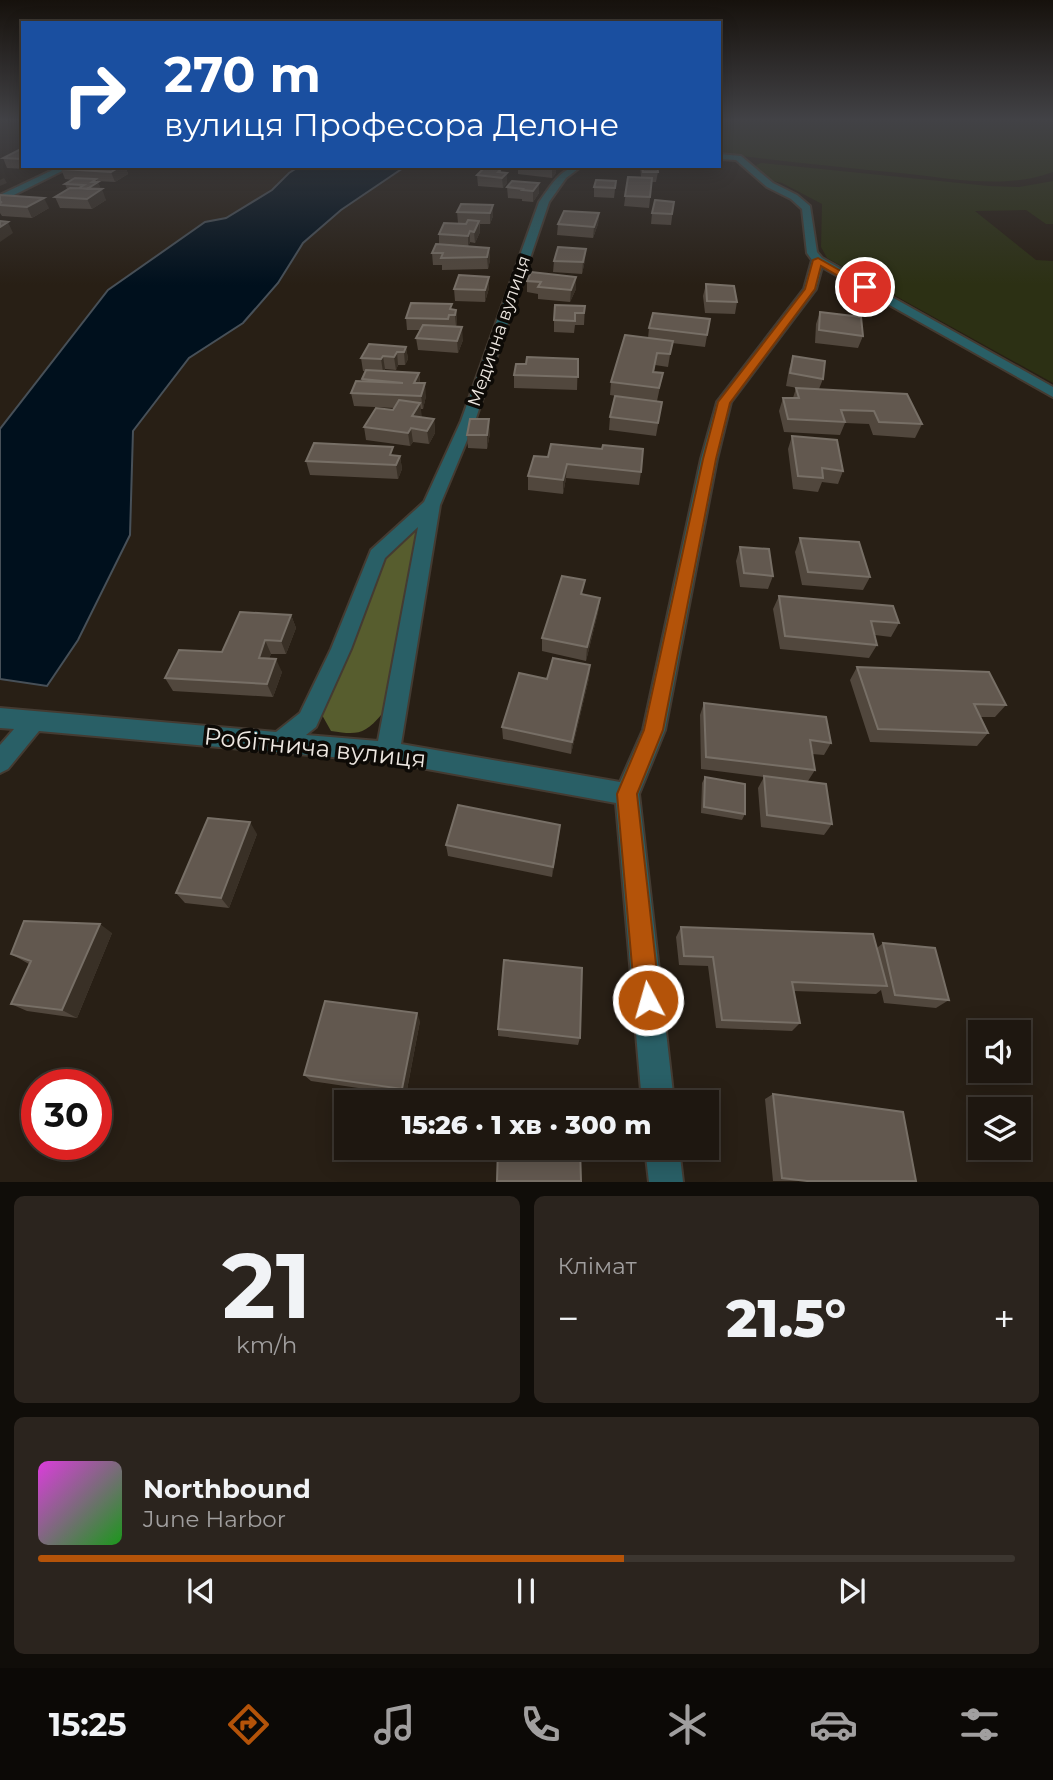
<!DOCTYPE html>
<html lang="uk">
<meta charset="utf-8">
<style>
:root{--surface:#1e1710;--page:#2b241e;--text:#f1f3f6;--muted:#a19f9f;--line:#3c3630;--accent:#b45309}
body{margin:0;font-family:Montserrat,sans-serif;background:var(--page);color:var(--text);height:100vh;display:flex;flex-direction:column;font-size:26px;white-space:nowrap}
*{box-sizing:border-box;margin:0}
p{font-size:23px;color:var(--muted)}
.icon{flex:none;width:38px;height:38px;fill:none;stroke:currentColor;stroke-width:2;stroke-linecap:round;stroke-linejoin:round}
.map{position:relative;height:1182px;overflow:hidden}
.drawer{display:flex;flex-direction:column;gap:14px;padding:14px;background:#100d09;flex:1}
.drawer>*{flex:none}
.guide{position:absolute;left:21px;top:21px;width:700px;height:147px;border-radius:0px;box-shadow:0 4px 18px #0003,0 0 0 2px var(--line);background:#1a4fa0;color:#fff;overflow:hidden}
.controls{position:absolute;left:968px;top:1020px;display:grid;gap:14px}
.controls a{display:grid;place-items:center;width:63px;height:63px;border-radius:0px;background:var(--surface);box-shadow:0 4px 18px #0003,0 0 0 2px var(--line);font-size:35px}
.speed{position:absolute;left:21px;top:1069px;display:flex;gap:14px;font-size:35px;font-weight:700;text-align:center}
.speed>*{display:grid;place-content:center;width:91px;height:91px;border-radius:50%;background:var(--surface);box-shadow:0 4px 18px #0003,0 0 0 2px var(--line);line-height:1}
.speed .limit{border:10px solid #d22;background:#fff;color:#111}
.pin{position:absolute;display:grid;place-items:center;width:60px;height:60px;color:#fff;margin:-30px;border:4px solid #fff;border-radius:50%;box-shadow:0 2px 7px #0007}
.me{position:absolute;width:77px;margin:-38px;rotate:354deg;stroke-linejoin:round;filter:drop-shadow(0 0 5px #0008)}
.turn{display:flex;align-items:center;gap:24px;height:147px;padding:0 28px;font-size:32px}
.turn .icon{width:91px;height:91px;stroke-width:2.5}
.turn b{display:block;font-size:49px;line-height:60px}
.big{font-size:52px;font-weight:800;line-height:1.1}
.drawer .card{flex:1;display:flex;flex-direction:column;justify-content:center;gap:10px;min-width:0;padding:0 24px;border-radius:10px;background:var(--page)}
.drawer .dial{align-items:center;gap:0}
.dial b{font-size:91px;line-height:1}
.song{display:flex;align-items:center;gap:21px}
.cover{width:84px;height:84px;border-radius:10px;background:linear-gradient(135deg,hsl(300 70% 55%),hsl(120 70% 35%))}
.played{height:7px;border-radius:4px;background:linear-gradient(90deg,var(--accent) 60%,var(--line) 60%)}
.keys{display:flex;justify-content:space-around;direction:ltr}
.heat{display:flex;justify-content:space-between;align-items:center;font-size:38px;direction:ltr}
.drawer .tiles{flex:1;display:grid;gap:14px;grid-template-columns:1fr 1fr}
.card:last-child{grid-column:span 2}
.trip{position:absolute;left:334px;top:1090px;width:385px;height:70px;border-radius:0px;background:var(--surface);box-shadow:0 4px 18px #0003,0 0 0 2px var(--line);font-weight:800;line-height:70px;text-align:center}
.dock{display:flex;height:112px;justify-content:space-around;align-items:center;background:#0c0906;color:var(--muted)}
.dock .icon{width:49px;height:49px}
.dock .on{color:var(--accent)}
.dock b{font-size:32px;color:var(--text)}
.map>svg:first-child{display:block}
.green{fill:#2c3014}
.forest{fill:#575d2e}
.water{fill:#00101d;stroke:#475058;stroke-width:2}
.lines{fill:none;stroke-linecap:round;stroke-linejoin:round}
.minor-casing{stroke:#443b32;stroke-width:4}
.minor{fill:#295f66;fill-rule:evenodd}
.wall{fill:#51473d}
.shaded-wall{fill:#393026}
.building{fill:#62584f;stroke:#776f66;stroke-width:2}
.route{fill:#b45309;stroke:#753606;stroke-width:2}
.labels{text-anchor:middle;stroke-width:7;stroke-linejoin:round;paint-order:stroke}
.far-street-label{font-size:18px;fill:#ede7e1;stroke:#0d0a06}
.near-street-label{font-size:24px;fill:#ede7e1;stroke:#0d0a06}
</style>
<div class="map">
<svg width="1053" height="1182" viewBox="0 0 1053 1182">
<rect width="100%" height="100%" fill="#281f15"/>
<!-- green -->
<path class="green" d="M719,119H1053V172C1006,190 949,178 900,173C839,167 779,161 719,153Z
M761,163L989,186L1019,187L1053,181V224H1046L1026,210L975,211L1036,260L1053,261V383L827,258L821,247L822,204L782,183L768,180L758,171L756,165Z"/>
<!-- forest -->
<path class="forest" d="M417,525L422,527L382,714C364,735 357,735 331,731L322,715L384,556Z"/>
<!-- water -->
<path class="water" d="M300,166H406L341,210L303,243L278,283L243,323L189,358L133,431L130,535L78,640L47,686L0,679V429L108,290L205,222L226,218L272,190L289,173Z"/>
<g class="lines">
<defs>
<path id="minor" d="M719,154L741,156L773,183L797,195L810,206L817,252L822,258L1053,387V397L822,267L816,289L731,402L717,459L665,730L639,794L674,1102H642L616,803L388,762L39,731L8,769L0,773V745L14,729L0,728V708L276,732L300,713L331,649L371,550L424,502L461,421L539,202C551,186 561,166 582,166L566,178L549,202L475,421L440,505L401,744L620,782L643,730L701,459L717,402L804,289L812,260L807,253L802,209L791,199L767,187L736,160L719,159ZM418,527L378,741L306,735L316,727L351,649L385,558Z
M61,166H72L0,202V195Z
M645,1148H679L683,1182H649Z"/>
</defs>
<!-- minor casing -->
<use href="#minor" class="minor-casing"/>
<!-- minor -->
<use href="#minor" class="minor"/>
</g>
<!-- wall -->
<path class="wall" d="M23,148V166H32L27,169L7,168L3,158Z
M66,166H125L128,174L115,182L97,181L100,187L97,189L106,200L92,209L60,208L55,197L67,189L65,184L73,180L65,179L61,169Z
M518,166H556V173L552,178L518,174Z
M640,166H657L658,172L656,182H652L649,208L624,206L628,177H641Z
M501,169V172L507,183L503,188L478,186L477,175Z
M616,181L614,198L594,197V187Z
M539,183V193L533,202L522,201V199L508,198L507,187Z
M0,195L49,208L32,218L2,216L0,213Z
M674,202L671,225L651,224L652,213Z
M493,205V216L490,224H480V232L475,243L470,242L468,247L489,248L490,260L488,269L442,270V265H433L432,253L439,244V234L466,223H458L457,212Z
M599,213L598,224L593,238L557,235L558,224Z
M585,260L582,274L553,272L554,261Z
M576,277V289L570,302L538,299V294L527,292V281Z
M706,284L737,302L735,314L705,313L703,296Z
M489,288L485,302L455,301L454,289Z
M585,306L584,325H575L574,333L554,332V320Z
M453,309L456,310L457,322L456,327L463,340L458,353L418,350L416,338L420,330H407L406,318Z
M820,312L863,336L858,348L815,343L816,324Z
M710,319L705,347L672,343L668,367L655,365L654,372L663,373L657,401L662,402L656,436L609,430L610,417L637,399L610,395L611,382L648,338L649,328Z
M406,347L408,359L405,365H398L396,370L385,369L384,371L419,373L420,383L426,396L423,409H421V418L434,419L435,433L429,444L413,442L410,446L366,440L364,427L393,410L394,408L354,406L351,393L362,381V379L366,371H363L361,358Z
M793,356L823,379L819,389L922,424L915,438L873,435L869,424L845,423L840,435L784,432L779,411L783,398H793L796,388H798L786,386L789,369Z
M578,359L577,390L514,388V375L526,364Z
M490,433L487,449L468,448L467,435Z
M792,436L843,471L838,484L822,482L818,492L793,489L788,449Z
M400,456L402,469L398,479L310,475L306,461Z
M534,456L641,472L639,485L566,478L563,494L528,490V476Z
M800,538L870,577L863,590L802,585L795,552Z
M740,547L773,576L768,589L740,587L736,561Z
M779,596L899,623L891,637L875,635L877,645L869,658L780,649L773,609Z
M600,598L598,612L586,661L542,651V638Z
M291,615L296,628L286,654H271L269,658L282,672L273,697L173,691L165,678L222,652Z
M590,665L589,678L571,754L503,739L502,727Z
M857,667L1006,705L995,717H980L988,733L977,746L870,742L850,680Z
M704,703L831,743L824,755L812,754L815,770L808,781L832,824L824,835L761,827L758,788L764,777L701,769L700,715Z
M705,777L745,814L742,820L701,813L702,783Z
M257,834L229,908L185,903L176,893Z
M559,836L552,877L448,856L446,845Z
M681,927L877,948L883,943L949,1000L936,1008L884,1003L881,990L876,994L794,991L800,1023L792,1031L716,1028L708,966L679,965L676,937Z
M112,933L77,1018L27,1011L11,1004L29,964L11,954Z
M420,1021L406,1095L311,1081L304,1075Z
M498,1029L580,1038L578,1045L498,1036Z
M773,1094L916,1181H773L765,1099Z"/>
<!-- shaded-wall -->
<path class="shaded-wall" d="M121,166H125L128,174L115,182L111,172Z
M553,166H556V173L552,178V168Z
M507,173V183L503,188L502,178Z
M4,178L7,183L0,186V180Z
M96,179L100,187L89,194L87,189L92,182Z
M539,183V193L533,202V191Z
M102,189L106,200L92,209L87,199Z
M44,198L49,208L32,218L27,207Z
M493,205V216L490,224V213Z
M599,213L598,224L593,238L594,227Z
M479,221L480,232L475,243L474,232Z
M8,222L13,233L0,242V227Z
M470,231V242L468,247V236Z
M489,248L490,260L488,269L487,257Z
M586,249L585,260L582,274L583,262Z
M489,277V288L485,302V290Z
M576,277V289L570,302L571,290Z
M456,310L457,322L456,327L455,315Z
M462,327L463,340L458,353L457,341Z
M406,347L408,359L405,365L404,352Z
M397,352L398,365L396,370L394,357Z
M383,356L385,369L383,372L381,359Z
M419,373L420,386L416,396L414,383Z
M425,383L426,396L423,409L421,396Z
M420,403L422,417L414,430L412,416Z
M434,419L435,433L429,444L427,431Z
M489,419L490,433L487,449V435Z
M411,428L413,442L410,446L408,433Z
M400,456L402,469L398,479L396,465Z
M567,464L566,478L563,494V480Z
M600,598L598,612L586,661L587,647Z
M291,615L296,628L286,654L281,641Z
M265,640L271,654L264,671L259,658Z
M276,659L282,672L273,697L267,684Z
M590,665L589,678L571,754L572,742Z
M250,822L257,834L229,908L221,898Z
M560,825L559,836L552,877L553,867Z
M100,924L112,933L77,1018L62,1010Z
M417,1013L420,1021L406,1095L402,1089Z"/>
<!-- building -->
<path class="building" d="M23,148L22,159L3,158Z
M66,166H121L111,172L61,169Z
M642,166H657L658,172H643Z
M485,167L501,169L498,172L507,173L502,178L477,175Z
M628,177L652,178L650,197L625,196Z
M75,178L96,179L92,182H98L87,189L79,188L84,185L65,184Z
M596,180L616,181L615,188L594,187Z
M512,181L539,183L533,191L522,190L523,189L507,187Z
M70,188L102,189L87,199L55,197Z
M0,195L44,198L27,207L0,205V203L2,202H0Z
M655,200L674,202L672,214L652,213Z
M461,204L493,205L490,213L457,212Z
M564,211L599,213L594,227L558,224Z
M468,220L479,221L474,232L470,231L468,236L439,234L444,223L466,224Z
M0,221L8,222L0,227Z
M436,244L489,248L487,257L441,258L443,253H432Z
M558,247L586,249L583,262L554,261Z
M531,272L576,277L571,290L538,287L541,282L527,281Z
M459,275L489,277L485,290L454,289Z
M706,284L734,286L737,302L707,301Z
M411,303L452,304L450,309L456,310L455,315H449L448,319L406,318Z
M555,305L585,306L584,313H575V321L554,320Z
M820,312L861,317L863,336L819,330Z
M653,313L710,319L707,335L649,328Z
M423,325L462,327L457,341L416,338Z
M625,335L673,341L670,354L657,353L653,372L663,373L659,388L611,382Z
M369,344L406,347L404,352H397L394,357L383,356L381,359L361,358Z
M793,356L825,361L823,379L790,373Z
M527,357L578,359V377L514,375L516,364H526Z
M366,370L419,373L414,383H425L421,396L351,393L356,381L403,383L362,379Z
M796,388L907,394L922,424L879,422L874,411L841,410L845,422L788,419L783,398H799Z
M615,396L662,402L658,423L610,417Z
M399,400L420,403L412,416L434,419L427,431L411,428L408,433L364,427L376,408L393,410Z
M470,419H489L487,435H467Z
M792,436L837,440L843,471L822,468L823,478L798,476Z
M314,443L393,447L390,455L400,456L396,465L306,461Z
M551,444L602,449L603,445L643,449L641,472L567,464L563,480L528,476L534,456L548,457Z
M800,538L859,542L870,577L808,572Z
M740,547L769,549L773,576L744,573Z
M562,576L585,580L581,594L600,598L587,647L542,638Z
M779,596L893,606L899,623L871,621L877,645L785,636Z
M240,612L291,615L281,641L265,640L259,658L276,659L267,684L165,678L179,650L222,652Z
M553,658L590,665L572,742L502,727L519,673L547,679Z
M857,667L989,672L1006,705L974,704L988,733L878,729Z
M704,703L826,717L831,743L810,740L815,770L706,757Z
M764,776L826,784L832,824L767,815Z
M705,777L745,784V814L704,807Z
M458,805L560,825L553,867L446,845Z
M208,818L250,822L221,898L176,893Z
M24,921L100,924L62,1010L11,1004L31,961L11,954Z
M681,927L873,934L887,986L792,982L800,1023L722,1020L713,957L684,956Z
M883,943L935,948L949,1000L895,995Z
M504,960L582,968L580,1038L498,1029Z
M325,1001L417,1013L402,1089L304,1075Z
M773,1094L903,1112L916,1181H807L782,1178Z
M498,1148H580L581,1181H497Z"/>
<!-- sky -->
<linearGradient id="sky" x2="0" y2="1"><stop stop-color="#16110c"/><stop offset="0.42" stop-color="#424246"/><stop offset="1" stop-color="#424246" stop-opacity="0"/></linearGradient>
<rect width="1053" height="285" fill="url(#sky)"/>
<!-- route -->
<path class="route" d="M818,258L869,287L861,289L821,266L815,289L730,403L716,459L663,730L637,794L660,1000L656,1008L648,1012L639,1008L635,1000L617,794L644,730L703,459L718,402L805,289L813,260Z"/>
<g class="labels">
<!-- far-street labels -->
<g class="far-street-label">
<text transform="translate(499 331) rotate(-71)" y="6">Медична вулиця</text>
</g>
<!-- near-street labels -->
<g class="near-street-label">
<text transform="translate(315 748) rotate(6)" y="8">Робітнича вулиця</text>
</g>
</g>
</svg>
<div class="controls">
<a><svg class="icon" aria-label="sound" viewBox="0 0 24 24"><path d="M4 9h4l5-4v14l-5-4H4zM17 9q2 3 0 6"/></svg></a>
<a><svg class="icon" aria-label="layers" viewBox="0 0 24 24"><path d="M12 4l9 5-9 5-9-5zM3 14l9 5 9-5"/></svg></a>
</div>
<div class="speed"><div class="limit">30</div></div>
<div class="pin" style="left:865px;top:287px;background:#d93025"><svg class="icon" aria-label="arrive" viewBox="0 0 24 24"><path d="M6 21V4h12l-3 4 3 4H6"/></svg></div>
<svg class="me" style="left:648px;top:1000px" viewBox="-20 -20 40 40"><circle r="17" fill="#b45309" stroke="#fff" stroke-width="3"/><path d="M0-11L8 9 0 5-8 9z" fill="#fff"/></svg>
<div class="trip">15:26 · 1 хв · 300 m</div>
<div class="guide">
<div class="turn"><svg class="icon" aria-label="right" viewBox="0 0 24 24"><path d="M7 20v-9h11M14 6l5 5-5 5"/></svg><div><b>270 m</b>вулиця Професора Делоне</div></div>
</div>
</div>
<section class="drawer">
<div class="tiles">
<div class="card dial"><b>21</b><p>km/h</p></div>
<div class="card"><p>Клімат</p>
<div class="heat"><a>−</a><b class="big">21.5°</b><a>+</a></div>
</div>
<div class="card">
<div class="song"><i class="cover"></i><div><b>Northbound</b><p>June Harbor</p></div></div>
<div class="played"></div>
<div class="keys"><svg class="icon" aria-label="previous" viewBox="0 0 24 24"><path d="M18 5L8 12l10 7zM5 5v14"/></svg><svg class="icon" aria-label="pause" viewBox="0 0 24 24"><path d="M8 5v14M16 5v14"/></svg><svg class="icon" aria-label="next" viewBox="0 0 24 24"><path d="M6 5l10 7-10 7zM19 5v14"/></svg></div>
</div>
</div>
</section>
<nav class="dock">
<b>15:25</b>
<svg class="icon on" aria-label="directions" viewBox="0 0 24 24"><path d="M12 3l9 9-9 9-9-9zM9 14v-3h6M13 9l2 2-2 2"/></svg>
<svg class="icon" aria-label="music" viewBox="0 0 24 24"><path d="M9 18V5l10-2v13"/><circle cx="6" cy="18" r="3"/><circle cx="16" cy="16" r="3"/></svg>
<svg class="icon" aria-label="phone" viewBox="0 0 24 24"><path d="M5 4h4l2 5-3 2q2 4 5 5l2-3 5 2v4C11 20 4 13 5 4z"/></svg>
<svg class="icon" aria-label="climate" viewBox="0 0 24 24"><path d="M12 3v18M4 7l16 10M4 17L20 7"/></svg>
<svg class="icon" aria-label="car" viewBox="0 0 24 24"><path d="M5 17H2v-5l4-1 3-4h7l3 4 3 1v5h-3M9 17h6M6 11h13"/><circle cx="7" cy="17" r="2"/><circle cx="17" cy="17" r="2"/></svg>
<svg class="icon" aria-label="filters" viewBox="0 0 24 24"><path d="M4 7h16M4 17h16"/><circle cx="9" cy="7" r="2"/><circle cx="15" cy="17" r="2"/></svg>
</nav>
